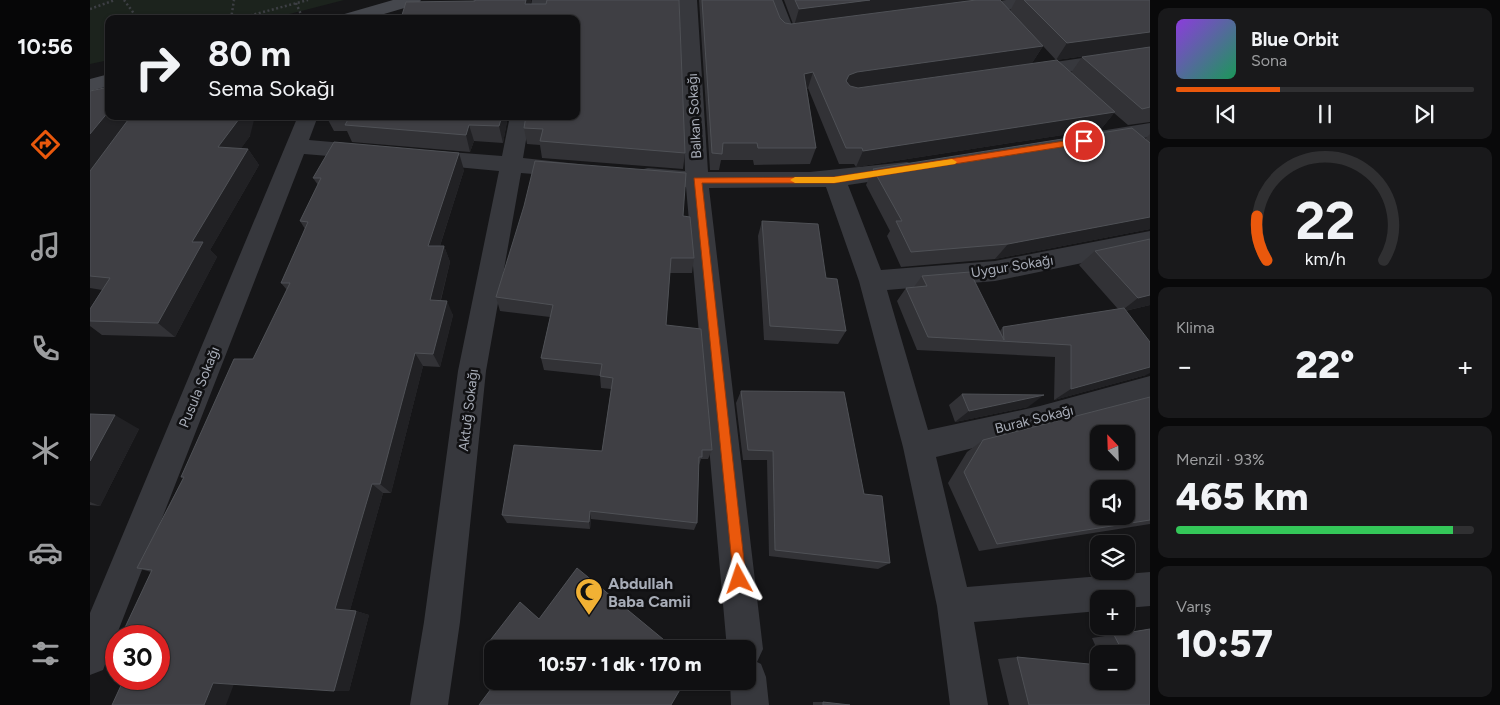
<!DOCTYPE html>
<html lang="tr">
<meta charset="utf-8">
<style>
:root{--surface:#101012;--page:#19191b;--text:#f1f3f6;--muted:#9c9d9f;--line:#303032;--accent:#ea580c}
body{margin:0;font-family:Figtree,sans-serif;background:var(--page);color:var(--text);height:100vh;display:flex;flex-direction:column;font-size:19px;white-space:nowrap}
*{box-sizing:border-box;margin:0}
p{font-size:16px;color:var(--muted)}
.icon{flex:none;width:28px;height:28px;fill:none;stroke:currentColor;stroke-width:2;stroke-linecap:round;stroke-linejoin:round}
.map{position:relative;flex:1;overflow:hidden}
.details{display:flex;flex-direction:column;gap:8px;padding:8px;background:#09090a;width:350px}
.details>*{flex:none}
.banner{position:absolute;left:15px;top:15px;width:475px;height:105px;border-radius:10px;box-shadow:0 1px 4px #0004,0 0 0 1px var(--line);background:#101012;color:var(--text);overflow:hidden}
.needle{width:32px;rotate:337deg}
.fabs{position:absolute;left:1000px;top:425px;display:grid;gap:10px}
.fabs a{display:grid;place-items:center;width:45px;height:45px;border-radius:10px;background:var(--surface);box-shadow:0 1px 4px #0004,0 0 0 1px var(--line);font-size:25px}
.speed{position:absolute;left:15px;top:625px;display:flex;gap:10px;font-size:25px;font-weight:700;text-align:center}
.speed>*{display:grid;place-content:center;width:65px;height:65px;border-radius:50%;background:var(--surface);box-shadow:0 1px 4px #0004,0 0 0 1px var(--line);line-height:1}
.speed .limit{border:8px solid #d22;background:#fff;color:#111}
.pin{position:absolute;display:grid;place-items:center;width:42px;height:42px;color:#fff;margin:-21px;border:2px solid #fff;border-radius:50%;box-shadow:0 1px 5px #0007}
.me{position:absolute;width:55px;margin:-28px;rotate:355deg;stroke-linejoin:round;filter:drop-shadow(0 0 4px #0008)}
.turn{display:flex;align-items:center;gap:18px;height:105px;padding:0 20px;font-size:22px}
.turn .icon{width:65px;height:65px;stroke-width:2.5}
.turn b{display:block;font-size:35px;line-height:42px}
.big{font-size:38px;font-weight:800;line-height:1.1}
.details .card{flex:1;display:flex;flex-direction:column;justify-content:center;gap:8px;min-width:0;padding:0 18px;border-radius:10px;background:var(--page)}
.details .dial{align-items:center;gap:0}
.dial svg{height:130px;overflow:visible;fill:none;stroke:var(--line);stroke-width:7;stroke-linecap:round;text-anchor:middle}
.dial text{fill:var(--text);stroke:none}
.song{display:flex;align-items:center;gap:15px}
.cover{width:60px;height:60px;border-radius:8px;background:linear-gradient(135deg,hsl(270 70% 55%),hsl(150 70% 35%))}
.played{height:5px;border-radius:2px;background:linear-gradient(90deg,var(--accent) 35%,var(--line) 35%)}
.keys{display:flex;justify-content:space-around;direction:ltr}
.heat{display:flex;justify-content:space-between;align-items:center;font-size:28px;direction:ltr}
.charge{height:8px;border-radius:4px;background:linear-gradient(90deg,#34c759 93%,var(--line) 0)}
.trip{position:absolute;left:394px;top:640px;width:272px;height:50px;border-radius:10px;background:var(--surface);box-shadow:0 1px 4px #0004,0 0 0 1px var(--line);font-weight:800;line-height:50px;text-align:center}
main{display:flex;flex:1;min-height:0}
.dock{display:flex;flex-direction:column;width:90px;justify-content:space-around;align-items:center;background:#060607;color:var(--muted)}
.dock .icon{width:35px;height:35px}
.dock .selected{color:var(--accent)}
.dock b{font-size:22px;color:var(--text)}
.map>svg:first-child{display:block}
.green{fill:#1c231d}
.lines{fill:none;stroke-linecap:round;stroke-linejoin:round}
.path{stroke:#3d3f44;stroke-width:2.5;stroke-dasharray:2 2.5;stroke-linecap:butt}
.street{fill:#37383d;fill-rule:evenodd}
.secondary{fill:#45474d;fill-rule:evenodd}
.wall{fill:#323236}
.shaded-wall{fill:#212124}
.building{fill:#3f3f44;stroke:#4f5156;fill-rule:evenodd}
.route{fill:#ea580c;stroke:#983908}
.slow{fill:#f59e0b}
.labels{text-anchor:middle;stroke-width:5;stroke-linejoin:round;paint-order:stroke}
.street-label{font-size:14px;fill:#a8adb8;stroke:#111113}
.near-poi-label{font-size:16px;font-weight:bold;fill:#a8adb8;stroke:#111113;text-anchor:start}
</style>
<main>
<nav class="dock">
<b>10:56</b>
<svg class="icon selected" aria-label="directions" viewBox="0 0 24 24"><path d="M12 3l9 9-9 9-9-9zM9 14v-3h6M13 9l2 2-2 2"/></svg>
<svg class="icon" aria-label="music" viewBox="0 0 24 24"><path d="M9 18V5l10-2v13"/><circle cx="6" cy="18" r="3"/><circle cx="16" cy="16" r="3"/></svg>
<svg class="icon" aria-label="phone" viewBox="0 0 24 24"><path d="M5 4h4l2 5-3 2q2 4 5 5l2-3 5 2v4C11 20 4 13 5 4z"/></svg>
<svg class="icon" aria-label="climate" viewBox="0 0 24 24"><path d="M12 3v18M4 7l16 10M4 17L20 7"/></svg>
<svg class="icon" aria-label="car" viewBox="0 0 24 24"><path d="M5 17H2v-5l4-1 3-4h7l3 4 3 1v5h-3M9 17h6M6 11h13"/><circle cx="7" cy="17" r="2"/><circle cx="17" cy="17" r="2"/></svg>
<svg class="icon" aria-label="filters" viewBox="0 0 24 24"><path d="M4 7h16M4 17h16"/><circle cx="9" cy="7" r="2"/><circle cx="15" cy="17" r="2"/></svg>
</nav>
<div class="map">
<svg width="1060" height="705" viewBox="0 0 1060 705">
<rect width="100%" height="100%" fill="#161618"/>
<!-- green -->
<path class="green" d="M0,0H254L180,19H19V60L0,64Z"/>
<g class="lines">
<!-- path -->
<path class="path" d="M34,0L48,19
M206,3L213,19
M0,9L25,0
M141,19L144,0
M147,19L218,0"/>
<!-- street -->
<path class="street" d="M442,0H460L457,19H439Z
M589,0H607L618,172H720L817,162L825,165L828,170L825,175L758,185L791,270L905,261L1060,231V249L905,281L797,290L838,430L950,406L1060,376V402L950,432L846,457L877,587L1060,572V606L1036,608V599H1009V611L884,622L898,705H860L847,606L813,447L769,281L736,187L619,188L673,649L667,662L671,664L676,677L679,705H641L640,681H658V649H637L596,187L550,182L547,176L550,170L558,168L595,171Z
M674,0H692L703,28H718L721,32L718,36L697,39L691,38Z
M916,0H958L955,4L949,5L879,16L873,15L870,11L873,7Z
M1060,48V60L938,78L931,76L928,72L931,68L938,66Z
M208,116H228L219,140L276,145L284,147L287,152L284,157L276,159L214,154L18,657L13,670L0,675V613Z
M420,116H440L433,158L488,164L491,169L488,174L480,177L431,173L396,371L370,622L358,705H320L334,622L368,371L409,171L334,164L326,162L323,157L326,152L334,150L412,156Z
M1060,123V137L1010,145L1002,143L999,138L1002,133L1010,131Z"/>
<!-- secondary -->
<path class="secondary" d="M303,0H331L328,4L277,19H248L251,15Z
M19,74V86L0,91V79Z"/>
</g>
<!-- wall -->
<path class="wall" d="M383,0H441L440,4L595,153L593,169L452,158L450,145L437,144L434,128L486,116Z
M609,0H683L690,18L695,23L701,24H703L694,0H910L920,11L926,0H1060V47L966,60L953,46L942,63L768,88L981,73L992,57L1060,47V122L1038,125L1024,113L1011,129L766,167L764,164H749L718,88L717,89L726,148L720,164L664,165L663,160H631L629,170H620Z
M19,116L160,136L151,148L158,149L169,165L120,250L127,257L85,337L12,335L0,326V309L12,290L0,288V171Z
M236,116H418L413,143L384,141L380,152L262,142L257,131H244Z
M1060,134V229L905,259L811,267L797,236L800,231L776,185L783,169L1055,139Z
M374,170L350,246H354L360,262L351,300L363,315L350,367L333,366L301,493H293L260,610L266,611L279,615L259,691L69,679L61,572L47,568L93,478L91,477L163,359L197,290L191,283L215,229L210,221L228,185L223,178Z
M593,216L604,258L602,273H580L576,325L622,450L618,459H611L609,465L607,523L604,530L501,519L500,529L417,523L412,515L512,451L521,389L511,388L510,376L454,370L451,358L460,317L410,311L406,297Z
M672,221L736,278L756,331L748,344L674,340L668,236Z
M1060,239V305L1035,311L1056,375L964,400L965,357L827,350L807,301L816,288L824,287L832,276L910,331L913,327L1028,309L989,265L1005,251Z
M651,391L774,494L800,563L788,569L679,556L677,460H653L646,403Z
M872,394L938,407L865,422L859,405Z
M1060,397V524L889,551L858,483L877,452L893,440Z
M0,414L49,429L10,506L0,505Z
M1060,629V705H919L908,659L927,657L1036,681V654H1009L1002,638Z
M723,702H733L760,705H723Z"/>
<!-- shaded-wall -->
<path class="shaded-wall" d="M436,0H441L438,19L435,4Z
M780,0H888L704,26L709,9Z
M1060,32V47L966,60L977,43Z
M953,46L942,63L761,89L756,81L759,75L767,72Z
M723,72L718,88L709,91L714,74Z
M19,111V116H42L0,171V134Z
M1025,112L1011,129L766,167L773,151Z
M150,116H165L160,136L140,164L128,147Z
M412,116H418L413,143L409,126Z
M379,125L384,141L380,152L376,135Z
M158,149L169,165L120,250L127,257L85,337L68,323L102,242Z
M369,153L374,170L345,261L338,246Z
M1060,217V229L905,259L918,244Z
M354,246L360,262L347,314L340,300Z
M1060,295V305L1030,312L1048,298Z
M357,301L363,315L350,367L343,354Z
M325,353L333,366L301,493L290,484Z
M1060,367V373L1056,375L964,400L981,389Z
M954,395L938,407L865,422L879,411Z
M25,415L49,429L10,506L0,502V461Z
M282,484L293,493L259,614L245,609Z
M500,511L501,519L500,529L499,522Z
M266,611L279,615L259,691H244Z
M123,683L144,684L136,705H114Z"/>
<!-- building -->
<path class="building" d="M385,0H436L435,4H456L457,0H589L595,153L450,141L453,129L434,128L436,116H486V19H293L312,15L316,2L385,1Z
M612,0H683L690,18L695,23L701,24L886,0H910L953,46L767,72L759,75L756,81L760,86L768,88L967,60L1025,112L773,151L772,148H756L723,72L714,74L726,148H668L667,143H633L632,154L622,153Z
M705,0H780L709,9Z
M934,0H1060V32L977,43Z
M1060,47V107L1052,109L992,57Z
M19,87V111L0,134V91Z
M41,116H150L149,119L128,147L158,149L102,242H113L68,323L0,321V309L20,278L0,276V171Z
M260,116H412L409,126L379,125L376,135L255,125Z
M1042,128L1060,143V217L918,244L821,252L806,221H812L783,169Z
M244,142L369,153L338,246H354L340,300L357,301L343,354L325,353L290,484H282L245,609L266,611L244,691L123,683L114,705H22L34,679H69V636H31L62,570L47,568L94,477H91L144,359H163L200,283H191L218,222L210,221L231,178H223Z
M445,161L596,173L593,216L600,217L604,258H581L576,325L611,329L622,450H612V457H609L607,523L500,511L499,522L412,515L424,445L512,451L523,378L510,376L512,364L451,358L463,305L406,297L434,206Z
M672,221L728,224L736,278L747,279L756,331L680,326Z
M1060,239V295L1048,298L1005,251Z
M880,272L914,340L913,327L1034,308L1060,342V367L981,389V345L838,337L816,288L837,286L832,276Z
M651,391L754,392L774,494L792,496L800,563L685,550L683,451L658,450Z
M872,394L954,395L879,411Z
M1060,397V520L907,544L874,472L893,440ZM1009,434H1036V461H1009ZM1009,489H1036V516H1009Z
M0,414L25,415L0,461Z
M487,568L585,649H402V654L395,647L430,602L449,619Z
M1060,629V705H939L927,657L1009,665V681H1036V668H1042L1036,658V654H1034L1024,635Z
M26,645V667L17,666Z
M407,681H595L581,705H389Z
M733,702L760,705H733Z"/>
<!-- route -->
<path class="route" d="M994,138L999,141L997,143L744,183H612L656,579L654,584L649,586L644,584L604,178L744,177Z"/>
<!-- slow -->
<path class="slow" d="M862,159L867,162L865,164L744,183H705L700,180L705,177H744Z"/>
<!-- icons -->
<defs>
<symbol id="mosque-pin" viewBox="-11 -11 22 30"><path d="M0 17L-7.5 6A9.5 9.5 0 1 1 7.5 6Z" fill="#f2b134" stroke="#111113"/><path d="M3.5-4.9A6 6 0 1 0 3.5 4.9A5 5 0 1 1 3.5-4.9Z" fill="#111"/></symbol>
</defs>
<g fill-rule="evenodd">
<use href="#mosque-pin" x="483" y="576" width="32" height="43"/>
</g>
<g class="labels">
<!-- street labels -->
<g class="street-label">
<text transform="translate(604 116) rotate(-93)" y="5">Balkan Sokağı</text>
<text transform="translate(922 266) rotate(-9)" y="5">Uygur Sokağı</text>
<text transform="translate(109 387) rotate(-68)" y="5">Pusula Sokağı</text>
<text transform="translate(378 410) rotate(-83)" y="5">Aktuğ Sokağı</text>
<text transform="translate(944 419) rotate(-14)" y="5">Burak Sokağı</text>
</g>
<!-- near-poi labels -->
<g class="near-poi-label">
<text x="518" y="589">Abdullah<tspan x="518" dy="18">Baba Camii</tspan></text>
</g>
</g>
</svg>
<div class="fabs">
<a><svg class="needle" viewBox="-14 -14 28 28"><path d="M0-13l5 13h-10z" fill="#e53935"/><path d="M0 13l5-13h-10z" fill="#9c9d9f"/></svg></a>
<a><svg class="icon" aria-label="sound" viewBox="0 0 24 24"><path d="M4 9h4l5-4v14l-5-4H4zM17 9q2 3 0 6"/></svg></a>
<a><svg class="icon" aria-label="layers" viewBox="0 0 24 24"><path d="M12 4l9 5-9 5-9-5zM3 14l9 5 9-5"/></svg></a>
<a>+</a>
<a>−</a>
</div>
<div class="speed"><div class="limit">30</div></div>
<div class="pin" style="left:994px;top:141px;background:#d93025"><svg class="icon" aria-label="arrive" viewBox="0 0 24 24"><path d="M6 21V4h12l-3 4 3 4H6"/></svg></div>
<svg class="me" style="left:649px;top:579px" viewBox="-20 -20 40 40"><path d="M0-17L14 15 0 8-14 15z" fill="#ea580c" stroke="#fff" stroke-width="4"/></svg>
<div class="trip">10:57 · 1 dk · 170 m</div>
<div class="banner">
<div class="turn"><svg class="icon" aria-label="right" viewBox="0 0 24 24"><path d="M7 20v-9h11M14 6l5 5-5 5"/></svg><div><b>80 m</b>Sema Sokağı</div></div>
</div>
</div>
<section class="details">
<div class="card">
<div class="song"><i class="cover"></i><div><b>Blue Orbit</b><p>Sona</p></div></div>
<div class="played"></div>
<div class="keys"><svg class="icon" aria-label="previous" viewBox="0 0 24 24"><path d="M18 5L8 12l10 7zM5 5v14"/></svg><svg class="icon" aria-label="pause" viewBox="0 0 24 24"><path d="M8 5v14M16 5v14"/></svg><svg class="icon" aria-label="next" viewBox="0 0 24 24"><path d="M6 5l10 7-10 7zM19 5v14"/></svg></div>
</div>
<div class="card dial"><svg viewBox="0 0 100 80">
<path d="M14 69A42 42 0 1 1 86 69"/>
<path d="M14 69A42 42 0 0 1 8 42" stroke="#ea580c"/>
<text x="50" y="56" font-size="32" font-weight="700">22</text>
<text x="50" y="72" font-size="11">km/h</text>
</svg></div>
<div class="card"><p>Klima</p>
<div class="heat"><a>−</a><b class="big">22°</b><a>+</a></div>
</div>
<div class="card"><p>Menzil · 93%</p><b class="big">465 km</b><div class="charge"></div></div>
<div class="card"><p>Varış</p><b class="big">10:57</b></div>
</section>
</main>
